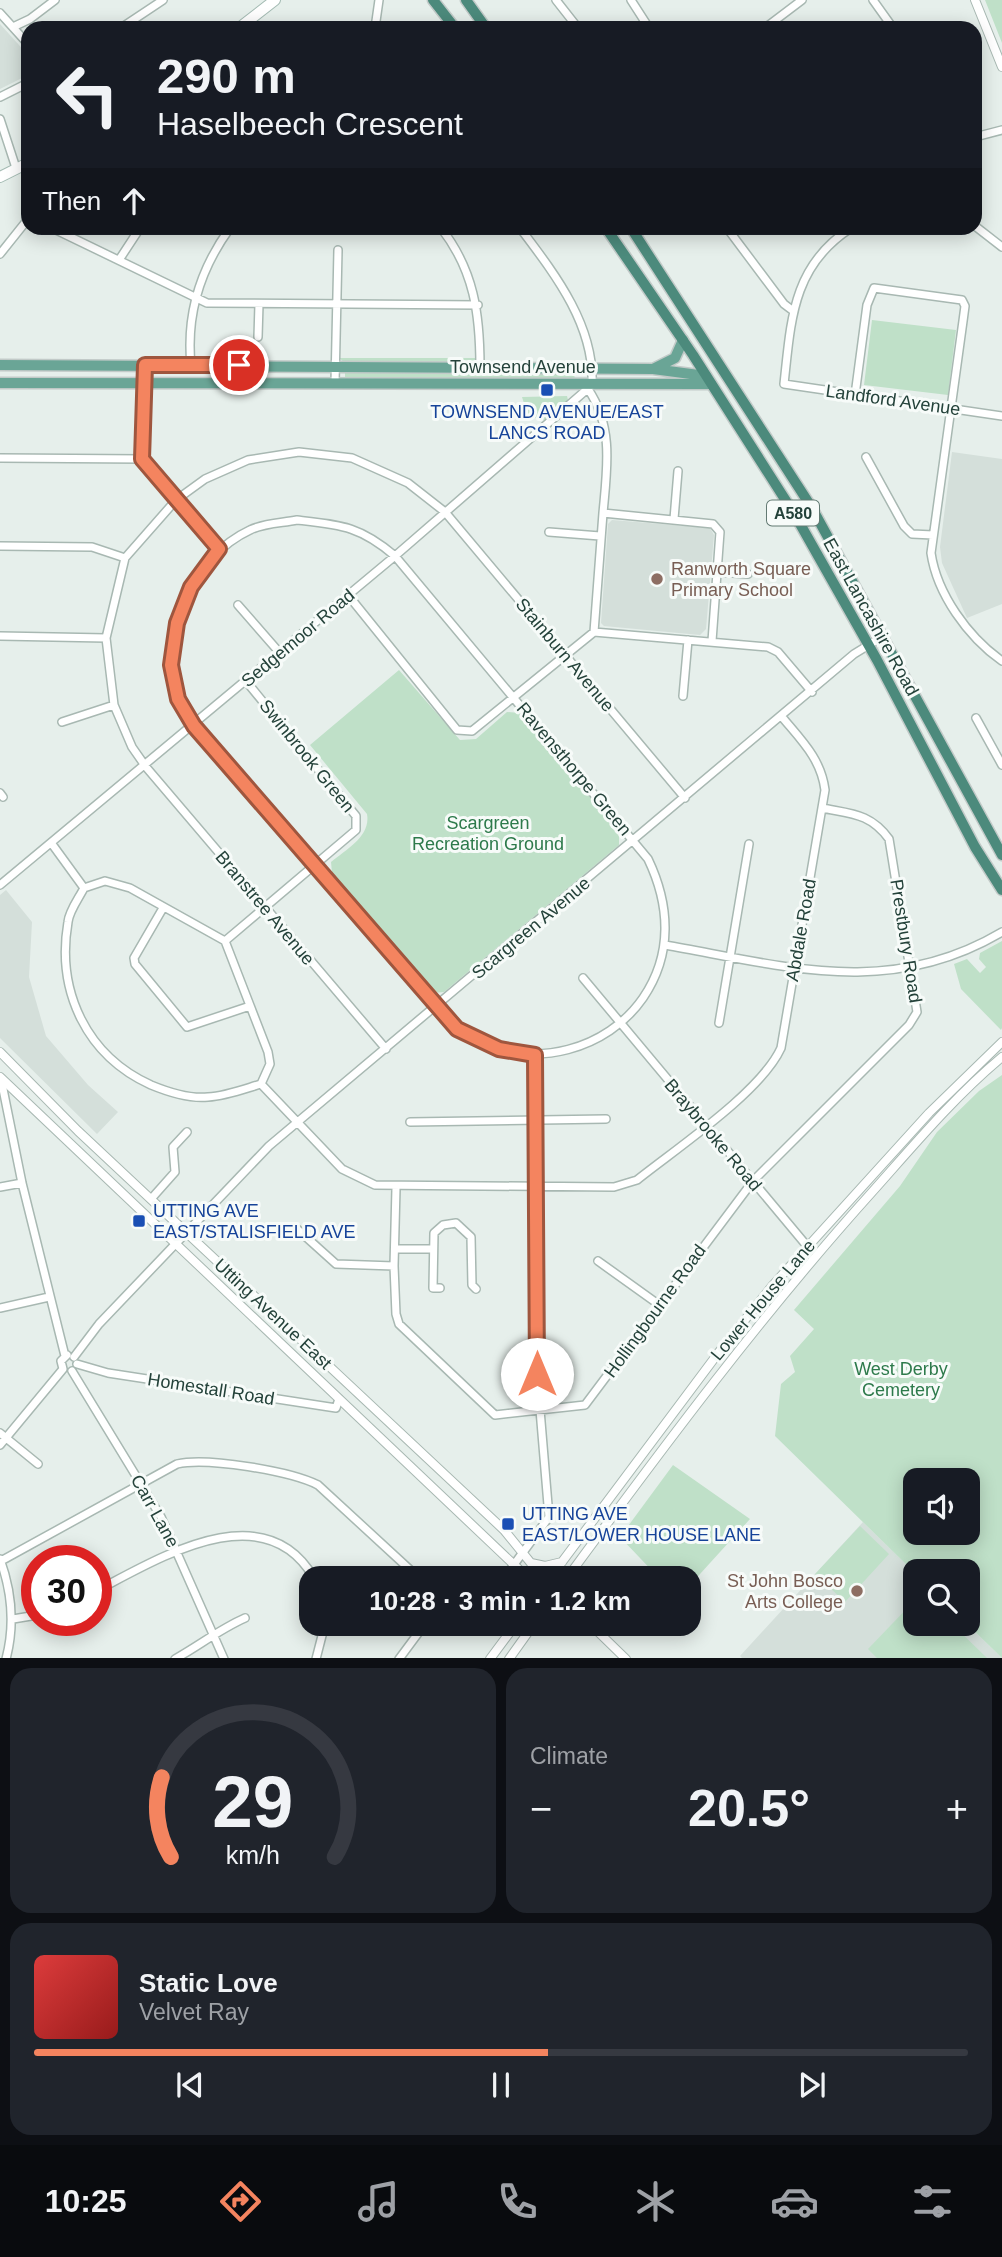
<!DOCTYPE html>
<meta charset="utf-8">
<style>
:root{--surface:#171b24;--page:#20242c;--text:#f1f3f6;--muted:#9ea1a6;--line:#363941;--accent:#f4845f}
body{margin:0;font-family:Arial,sans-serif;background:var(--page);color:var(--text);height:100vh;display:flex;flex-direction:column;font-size:26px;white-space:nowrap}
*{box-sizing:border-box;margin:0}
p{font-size:23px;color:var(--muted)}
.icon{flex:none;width:38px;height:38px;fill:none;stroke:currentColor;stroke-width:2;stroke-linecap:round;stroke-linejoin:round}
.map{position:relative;height:1658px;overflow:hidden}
.side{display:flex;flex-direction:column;gap:10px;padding:10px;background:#0d0f14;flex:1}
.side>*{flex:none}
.banner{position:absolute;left:21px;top:21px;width:961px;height:214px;border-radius:21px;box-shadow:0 4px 18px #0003;background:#171b24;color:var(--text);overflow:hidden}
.controls{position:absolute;left:903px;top:1468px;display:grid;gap:14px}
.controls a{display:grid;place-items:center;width:77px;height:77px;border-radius:14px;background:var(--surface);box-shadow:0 4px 18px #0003;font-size:35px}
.speed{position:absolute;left:21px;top:1545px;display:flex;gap:14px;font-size:35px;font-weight:700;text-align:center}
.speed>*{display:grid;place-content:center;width:91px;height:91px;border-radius:50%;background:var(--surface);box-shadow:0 4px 18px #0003;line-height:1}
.speed .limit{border:10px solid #d22;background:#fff;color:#111}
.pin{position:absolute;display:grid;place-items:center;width:60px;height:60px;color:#fff;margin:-30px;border:4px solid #fff;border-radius:50%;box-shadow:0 2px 7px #0007}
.me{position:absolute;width:77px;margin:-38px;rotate:0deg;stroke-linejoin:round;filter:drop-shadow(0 0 5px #0008)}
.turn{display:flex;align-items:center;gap:24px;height:147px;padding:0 21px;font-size:32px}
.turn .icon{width:91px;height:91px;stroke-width:2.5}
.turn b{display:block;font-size:49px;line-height:60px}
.then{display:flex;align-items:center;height:66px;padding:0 21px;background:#0003;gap:14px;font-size:26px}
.big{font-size:52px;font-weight:700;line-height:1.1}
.side .widget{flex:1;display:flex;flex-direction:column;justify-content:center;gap:10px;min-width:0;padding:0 24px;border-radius:21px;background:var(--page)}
.side .dial{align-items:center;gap:0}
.dial svg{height:182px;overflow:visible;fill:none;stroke:var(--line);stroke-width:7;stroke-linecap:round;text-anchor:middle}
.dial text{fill:var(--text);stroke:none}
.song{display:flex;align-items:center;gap:21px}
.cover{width:84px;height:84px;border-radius:10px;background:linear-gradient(135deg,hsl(0 70% 55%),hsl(0 70% 35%))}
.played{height:7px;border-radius:4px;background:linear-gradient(90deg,var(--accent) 55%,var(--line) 55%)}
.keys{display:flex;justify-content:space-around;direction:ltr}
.heat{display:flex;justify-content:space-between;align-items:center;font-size:38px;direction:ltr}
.side .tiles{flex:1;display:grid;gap:10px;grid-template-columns:1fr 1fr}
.widget:last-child{grid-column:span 2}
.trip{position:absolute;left:299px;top:1566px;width:402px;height:70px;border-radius:21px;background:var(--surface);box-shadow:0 4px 18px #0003;font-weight:700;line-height:70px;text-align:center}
.tabs{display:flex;height:112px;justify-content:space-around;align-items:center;background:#090b0e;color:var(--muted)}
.tabs .icon{width:49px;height:49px}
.tabs .active{color:var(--accent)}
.tabs b{font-size:32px;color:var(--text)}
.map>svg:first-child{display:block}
.built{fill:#d4dfda}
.green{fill:#bfe0c8;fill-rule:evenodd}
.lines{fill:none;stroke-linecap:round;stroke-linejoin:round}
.minor-casing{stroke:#a8b8b2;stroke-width:10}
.tertiary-casing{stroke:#a8b8b2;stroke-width:10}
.secondary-casing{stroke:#a4bbb3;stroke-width:12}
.primary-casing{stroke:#c2cac8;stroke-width:13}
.trunk-casing{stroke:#c2cac8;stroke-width:13}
.minor{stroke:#fff;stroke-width:7}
.tertiary{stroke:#fff;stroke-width:8}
.secondary{stroke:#fff;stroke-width:10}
.primary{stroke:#6aa596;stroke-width:10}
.trunk{stroke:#4c8a7c;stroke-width:10}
.route-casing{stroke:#9f563e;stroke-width:18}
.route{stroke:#f4845f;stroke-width:12}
.transit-dot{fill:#1a4fb4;stroke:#f7fbf9;stroke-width:2.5}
.education-dot{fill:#8d6e63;stroke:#f7fbf9;stroke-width:2.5}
.labels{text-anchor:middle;stroke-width:6;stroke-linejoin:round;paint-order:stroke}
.shield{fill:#f7fbf9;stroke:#637a73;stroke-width:2}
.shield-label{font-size:16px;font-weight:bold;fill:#24423a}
.street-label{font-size:18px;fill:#24423a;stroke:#f7fbf9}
.transit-label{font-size:18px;fill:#164399;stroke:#f7fbf9;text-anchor:start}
.education-label{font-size:18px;fill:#785e54;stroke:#f7fbf9;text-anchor:start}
.park-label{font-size:18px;fill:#2d7a4b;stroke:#f7fbf9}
</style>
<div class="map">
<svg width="1002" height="1659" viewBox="0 0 1002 1659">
<rect width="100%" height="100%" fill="#e6efeb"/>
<!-- built -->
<path class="built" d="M0,24L28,55V75L0,89Z
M952,452L1002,459V604L967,618L942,563L940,547Z
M612,520L710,528L714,535L706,629L700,635L604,626L601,623L608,524Z
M6,890L32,922L29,977L46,1036L88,1085L118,1112L97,1134L0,1038V895Z
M863,1522L915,1573V1624H967L1002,1658L743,1659L740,1656Z"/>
<!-- green -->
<path class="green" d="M985,0H1002V43Z
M872,320L956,330L948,395L864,385Z
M339,358H478L474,362H344Z
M345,371L574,372L575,381L345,379Z
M567,396L568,400L545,420L528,416L522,397Z
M399,670L460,740L476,739L507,712L520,713L619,832V845L444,992L433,993L332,873L331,862C347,849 371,836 367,814L310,745Z
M1002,941V1028L1001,1030L961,989L954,964L967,959L980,973L986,967L979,959L980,953Z
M1002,1075V1658L967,1624L968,1572L915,1573L775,1436L781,1384L795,1372L790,1356L814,1329L794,1310L900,1186L937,1132L979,1091ZM915,1480H968V1533H915Z
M673,1465L750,1519L690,1585V1578H659L620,1537Z
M860,1526L889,1554L845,1602L815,1574Z
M915,1600V1624H952L987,1658H877L868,1649Z"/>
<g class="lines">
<defs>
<path id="minor" d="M556,0L578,28
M631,0L649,28
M873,0L893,28
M0,13L28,44
M13,27L30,19L55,0
M121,28L163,0
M375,28L379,0
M765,28L802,0
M0,97L28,83
M0,119L16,168
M975,137L1002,130
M975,226L1002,247
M52,228L207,303L478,305
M441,228C474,270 480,314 480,367
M727,228L784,304L792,310
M851,228C792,266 791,321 784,384L1002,416
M0,254L28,219
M119,260L140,228
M258,337L259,304
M145,365L143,459L219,549
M191,365C186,315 201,268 230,228
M335,383L338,250
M588,389C614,427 607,469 603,513
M855,395L867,305L874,288L962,300L965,306L963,321L931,553C937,594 968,637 1002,661
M866,457L904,526L912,534L933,535
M0,458L143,459
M674,519L678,471
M297,520C341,525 360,526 395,556L648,859C670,905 673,954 643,998C607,1050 534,1069 478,1041C451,1027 433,1002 413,980C389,952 364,924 340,896C303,855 268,813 233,771C214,749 191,727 179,700C164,667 175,629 187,598C198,569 222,543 250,530C264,523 282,523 297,520Z
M549,532L600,536
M0,546L92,547L125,558
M717,572L748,574
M348,595L457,730L472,731L594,632
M238,605L279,652
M0,636L106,638
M712,641L720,532L713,524L603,513L594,632L768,647L778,652L812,692
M683,696L688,640
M976,718L1002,765
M62,722L114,705
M0,793L3,797
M52,844L84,888L105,881L130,888L225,941L268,1052L270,1064L261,1084
M0,885L395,556L592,385C595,325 554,273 520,228
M84,888C79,898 69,911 68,922C56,992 87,1056 151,1085C168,1092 190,1099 208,1097C226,1096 244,1089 261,1084
M163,908L134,958L135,964L187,1027L250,1006
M225,941L356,830V816L246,681
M665,945C785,966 889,999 1002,932
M583,978L807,1246
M719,1023L749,844
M386,1049L146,767L132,747L114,705L106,638L125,558L176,500L205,479L248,460L299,452L352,458L408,483L445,512L685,798
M1,1079L22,1183L65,1356
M261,1084L342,1169L375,1185L614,1187L637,1180C677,1148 761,1092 781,1048L825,790C821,759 802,741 782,717
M410,1122L606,1119
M0,1187L22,1183
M396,1188L394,1266L396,1314L399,1324L495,1415L585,1405L753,1181L909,1025L917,1012L889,839C870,813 851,814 822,808
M151,1199L175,1172L173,1147L187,1132
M296,1228L336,1264L394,1266
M396,1249H433
M598,1261L658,1304
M440,1288H433L434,1233L443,1225L456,1223L471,1237L472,1285L476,1289
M0,1308L49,1297
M74,1357L99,1324L269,1146L854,654L885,635
M77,1364L108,1373L336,1408L339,1399
M72,1371L161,1517L224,1659
M0,1433L38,1464
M0,1445L63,1369L61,1361L67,1355
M0,1559C12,1592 15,1625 6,1659
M1,1561L177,1464C207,1457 290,1471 318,1485L419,1578
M504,1578L549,1517L537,1374L535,1055
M96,1591C158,1559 264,1492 314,1578
M13,1619L37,1615
M175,1659C200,1645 220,1629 245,1618
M316,1659L325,1624
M399,1659L425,1624"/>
<path id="tertiary" d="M975,0L1002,67
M0,1052L78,1131L504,1530L543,1578
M0,1077L528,1578
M531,1563L545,1566L562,1562
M550,1578L719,1352L773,1285L929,1113L1002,1042
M567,1578C664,1446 763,1313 873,1191C914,1145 954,1097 1002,1057
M590,1624L626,1659
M490,1659L516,1624
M509,1659L534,1624"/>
<path id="secondary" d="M239,28L275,0
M0,177L28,163"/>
<path id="primary" d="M0,365L653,369L706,376
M653,369L675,358L683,340
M0,383L711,384"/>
<path id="trunk" d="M433,0L455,28
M466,0L486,28
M606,228L693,355L795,515L877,660L975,847L1002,890
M631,228L812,508L1002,855"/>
</defs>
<!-- minor casing -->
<use href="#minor" class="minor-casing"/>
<!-- tertiary casing -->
<use href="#tertiary" class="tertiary-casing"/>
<!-- secondary casing -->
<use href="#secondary" class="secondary-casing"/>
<!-- primary casing -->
<use href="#primary" class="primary-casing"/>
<!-- trunk casing -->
<use href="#trunk" class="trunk-casing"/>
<!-- minor -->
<use href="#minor" class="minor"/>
<!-- tertiary -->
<use href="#tertiary" class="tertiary"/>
<!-- secondary -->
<use href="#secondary" class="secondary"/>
<!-- primary -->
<use href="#primary" class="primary"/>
<!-- trunk -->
<use href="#trunk" class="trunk"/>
</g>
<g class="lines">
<defs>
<path id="route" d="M239,365H145L142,459L219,549L191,587L177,623L171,665L178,699L194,726L457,1029L499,1049L535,1055L537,1374"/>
</defs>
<!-- route casing -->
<use href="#route" class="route-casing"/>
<!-- route -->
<use href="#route" class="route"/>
</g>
<!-- markers -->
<g class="transit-dot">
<rect x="540" y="383" width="14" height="14" rx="3.5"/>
<rect x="132" y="1214" width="14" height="14" rx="3.5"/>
<rect x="501" y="1517" width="14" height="14" rx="3.5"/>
</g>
<g class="education-dot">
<circle cx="657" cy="579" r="7"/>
<circle cx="857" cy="1591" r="7"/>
</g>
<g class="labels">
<!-- shield labels -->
<rect class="shield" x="767" y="500.5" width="52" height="25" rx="5"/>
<g class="shield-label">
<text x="793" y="519">A580</text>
</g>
<!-- street labels -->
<g class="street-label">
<text x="523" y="373">Townsend Avenue</text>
<text transform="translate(893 400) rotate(8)" y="6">Landford Avenue</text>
<text transform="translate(871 617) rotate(61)" y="6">East Lancashire Road</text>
<text transform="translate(298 638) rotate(-40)" y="6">Sedgemoor Road</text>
<text transform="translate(565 655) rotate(50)" y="6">Stainburn Avenue</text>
<text transform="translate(307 756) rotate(51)" y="6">Swinbrook Green</text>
<text transform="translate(574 769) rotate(50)" y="6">Ravensthorpe Green</text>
<text transform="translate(265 908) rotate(50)" y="6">Branstree Avenue</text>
<text transform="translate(531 928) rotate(-40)" y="6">Scargreen Avenue</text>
<text transform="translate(801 930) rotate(-80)" y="6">Abdale Road</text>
<text transform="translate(906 941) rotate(81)" y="6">Prestbury Road</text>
<text transform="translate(713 1135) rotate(50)" y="6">Braybrooke Road</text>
<text transform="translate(763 1300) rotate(-50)" y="6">Lower House Lane</text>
<text transform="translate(655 1311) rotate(-54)" y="6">Hollingbourne Road</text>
<text transform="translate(273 1314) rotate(43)" y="6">Utting Avenue East</text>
<text transform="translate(211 1389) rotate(9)" y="6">Homestall Road</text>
<text transform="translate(155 1511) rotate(61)" y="6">Carr Lane</text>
</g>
<!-- transit labels -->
<g class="transit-label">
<text x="547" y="418" text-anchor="middle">TOWNSEND AVENUE/EAST<tspan x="547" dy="21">LANCS ROAD</tspan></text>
<text x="153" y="1217">UTTING AVE<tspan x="153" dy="21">EAST/STALISFIELD AVE</tspan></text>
<text x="522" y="1520">UTTING AVE<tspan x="522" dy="21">EAST/LOWER HOUSE LANE</tspan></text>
</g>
<!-- education labels -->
<g class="education-label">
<text x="671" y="575">Ranworth Square<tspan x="671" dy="21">Primary School</tspan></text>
<text x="843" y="1587" text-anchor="end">St John Bosco<tspan x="843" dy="21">Arts College</tspan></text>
</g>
<!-- park labels -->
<g class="park-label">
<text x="488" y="829">Scargreen<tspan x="488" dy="21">Recreation Ground</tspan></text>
<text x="901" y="1375">West Derby<tspan x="901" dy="21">Cemetery</tspan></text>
</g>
</g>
</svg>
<div class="controls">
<a><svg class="icon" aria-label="sound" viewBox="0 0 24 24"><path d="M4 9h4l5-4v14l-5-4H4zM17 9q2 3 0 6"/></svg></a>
<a><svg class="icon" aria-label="search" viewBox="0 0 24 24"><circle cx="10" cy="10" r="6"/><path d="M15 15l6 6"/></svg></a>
</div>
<div class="speed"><div class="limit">30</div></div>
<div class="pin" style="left:239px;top:365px;background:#d93025"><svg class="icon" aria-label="arrive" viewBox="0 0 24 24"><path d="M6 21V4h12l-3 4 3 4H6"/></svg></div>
<svg class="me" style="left:537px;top:1374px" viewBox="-20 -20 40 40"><circle r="19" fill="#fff"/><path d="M0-13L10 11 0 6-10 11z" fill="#f4845f"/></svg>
<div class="trip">10:28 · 3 min · 1.2 km</div>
<div class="banner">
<div class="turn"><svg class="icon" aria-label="left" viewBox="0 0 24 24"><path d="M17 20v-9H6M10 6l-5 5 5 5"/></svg><div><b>290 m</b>Haselbeech Crescent</div></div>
<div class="then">Then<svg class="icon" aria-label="ahead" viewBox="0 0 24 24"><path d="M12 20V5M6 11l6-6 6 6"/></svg></div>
</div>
</div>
<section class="side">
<div class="tiles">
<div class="widget dial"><svg viewBox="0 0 100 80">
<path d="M14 69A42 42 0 1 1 86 69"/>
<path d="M14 69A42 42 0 0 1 10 34" stroke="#f4845f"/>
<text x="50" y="56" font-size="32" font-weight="700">29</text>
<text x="50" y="72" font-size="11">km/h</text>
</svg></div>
<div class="widget"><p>Climate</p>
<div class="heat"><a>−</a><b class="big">20.5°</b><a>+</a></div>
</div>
<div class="widget">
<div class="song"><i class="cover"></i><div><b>Static Love</b><p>Velvet Ray</p></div></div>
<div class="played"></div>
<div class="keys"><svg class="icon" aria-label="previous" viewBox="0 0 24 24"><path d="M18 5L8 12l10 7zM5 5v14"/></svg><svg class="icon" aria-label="pause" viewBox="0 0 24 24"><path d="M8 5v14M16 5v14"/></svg><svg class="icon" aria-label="next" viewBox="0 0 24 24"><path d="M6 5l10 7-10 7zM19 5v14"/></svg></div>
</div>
</div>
</section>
<nav class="tabs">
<b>10:25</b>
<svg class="icon active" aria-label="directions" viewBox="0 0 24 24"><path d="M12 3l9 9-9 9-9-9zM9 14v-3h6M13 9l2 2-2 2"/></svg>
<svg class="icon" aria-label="music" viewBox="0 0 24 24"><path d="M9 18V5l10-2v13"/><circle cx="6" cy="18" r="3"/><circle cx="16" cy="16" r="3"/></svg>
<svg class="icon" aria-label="phone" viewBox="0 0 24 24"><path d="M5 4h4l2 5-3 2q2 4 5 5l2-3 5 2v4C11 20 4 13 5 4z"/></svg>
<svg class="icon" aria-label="climate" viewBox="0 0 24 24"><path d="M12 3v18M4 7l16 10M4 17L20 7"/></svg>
<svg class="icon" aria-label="car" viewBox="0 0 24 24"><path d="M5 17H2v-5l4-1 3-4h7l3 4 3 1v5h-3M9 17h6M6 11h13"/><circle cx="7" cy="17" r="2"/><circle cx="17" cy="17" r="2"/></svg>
<svg class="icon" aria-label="filters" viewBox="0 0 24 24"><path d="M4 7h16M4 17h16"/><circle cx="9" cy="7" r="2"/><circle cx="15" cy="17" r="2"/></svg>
</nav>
